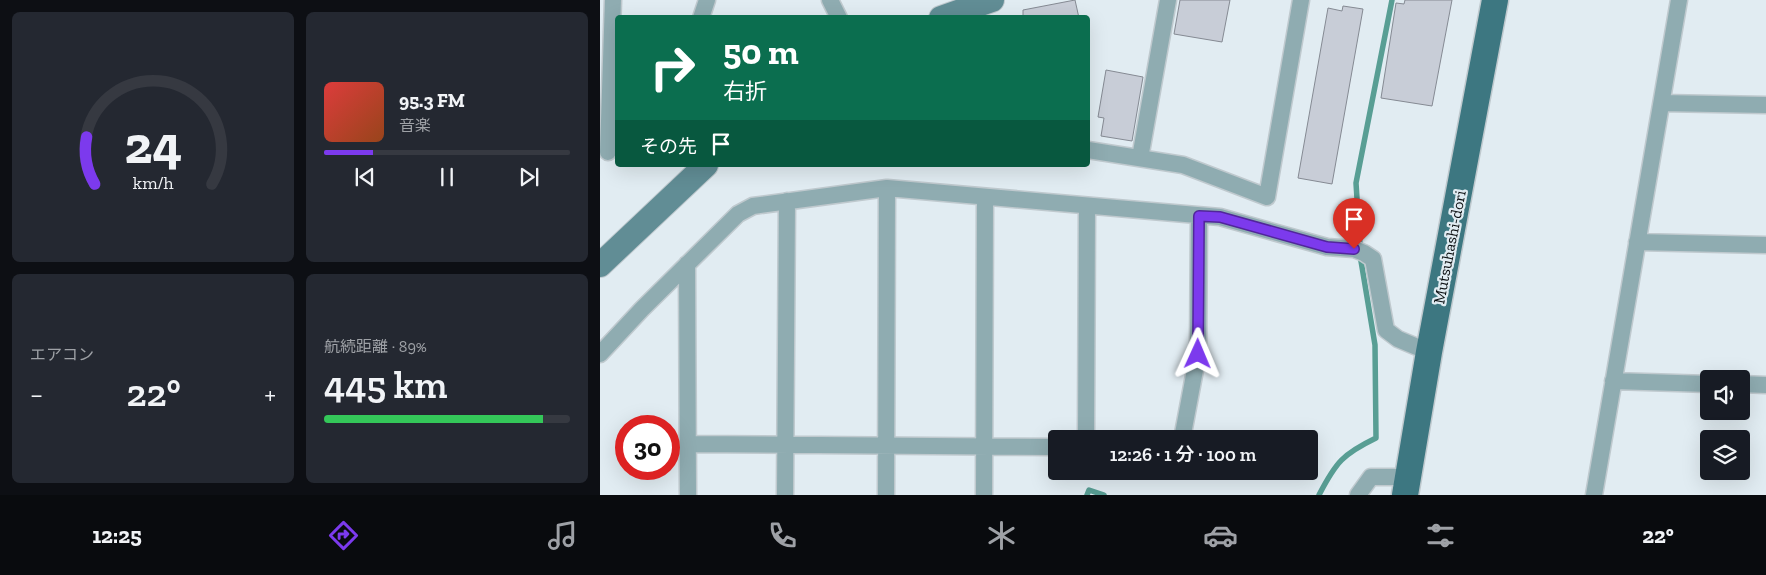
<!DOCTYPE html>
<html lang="ja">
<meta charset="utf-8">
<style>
:root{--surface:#171b24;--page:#242831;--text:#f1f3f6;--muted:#9ea1a6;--line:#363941;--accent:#7c3aed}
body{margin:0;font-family:"Zilla Slab","Noto Sans JP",serif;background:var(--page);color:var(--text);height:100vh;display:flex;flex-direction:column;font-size:19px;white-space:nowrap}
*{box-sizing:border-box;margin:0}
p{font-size:16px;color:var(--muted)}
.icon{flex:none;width:28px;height:28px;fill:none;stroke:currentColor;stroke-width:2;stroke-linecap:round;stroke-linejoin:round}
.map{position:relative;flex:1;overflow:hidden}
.sheet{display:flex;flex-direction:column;gap:12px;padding:12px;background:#0d0f14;width:600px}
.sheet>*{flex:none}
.banner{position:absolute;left:15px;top:15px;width:475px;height:152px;border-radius:5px;box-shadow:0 5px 20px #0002;background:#0b6e4f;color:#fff;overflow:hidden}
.fabs{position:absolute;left:1100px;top:370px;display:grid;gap:10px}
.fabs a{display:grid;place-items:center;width:50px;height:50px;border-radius:5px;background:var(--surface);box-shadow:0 5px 20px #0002;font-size:25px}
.speed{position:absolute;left:15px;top:415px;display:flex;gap:10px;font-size:25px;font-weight:700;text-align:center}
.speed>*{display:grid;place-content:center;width:65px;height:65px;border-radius:50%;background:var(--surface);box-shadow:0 5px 20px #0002;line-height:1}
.speed .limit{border:8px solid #d22;background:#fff;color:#111}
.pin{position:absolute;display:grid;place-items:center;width:42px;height:42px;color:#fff;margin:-51px -21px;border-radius:50% 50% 50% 0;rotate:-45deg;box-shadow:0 0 5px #0007}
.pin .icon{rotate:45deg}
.me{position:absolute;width:55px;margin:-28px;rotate:1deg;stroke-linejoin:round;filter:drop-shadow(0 0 4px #0008)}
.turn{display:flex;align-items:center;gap:18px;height:105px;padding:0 25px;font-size:22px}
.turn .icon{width:65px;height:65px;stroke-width:2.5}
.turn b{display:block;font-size:35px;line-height:42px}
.then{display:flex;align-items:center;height:48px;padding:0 25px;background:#0003;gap:10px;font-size:19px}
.big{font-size:38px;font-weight:600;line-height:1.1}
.sheet .tile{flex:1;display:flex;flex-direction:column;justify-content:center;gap:8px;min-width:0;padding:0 18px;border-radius:8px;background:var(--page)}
.sheet .dial{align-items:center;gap:0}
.dial svg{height:130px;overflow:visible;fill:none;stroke:var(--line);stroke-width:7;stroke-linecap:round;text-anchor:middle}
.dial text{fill:var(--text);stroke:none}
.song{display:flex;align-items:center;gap:15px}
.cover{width:60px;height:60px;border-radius:8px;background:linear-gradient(135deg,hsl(0 70% 55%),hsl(20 70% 35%))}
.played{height:5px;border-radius:2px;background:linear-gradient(90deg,var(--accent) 20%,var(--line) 20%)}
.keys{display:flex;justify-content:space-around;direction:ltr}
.heat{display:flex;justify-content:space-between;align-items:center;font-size:28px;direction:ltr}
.charge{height:8px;border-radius:4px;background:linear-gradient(90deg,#34c759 89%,var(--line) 0)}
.sheet .tiles{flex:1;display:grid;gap:12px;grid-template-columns:repeat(2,1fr)}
.trip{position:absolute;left:448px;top:430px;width:270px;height:50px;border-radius:5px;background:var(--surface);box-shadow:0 5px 20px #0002;font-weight:600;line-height:50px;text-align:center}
.tabs{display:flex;height:80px;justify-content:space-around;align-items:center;background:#090b0e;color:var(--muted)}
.tabs .icon{width:35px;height:35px}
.tabs .selected{color:var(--accent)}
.tabs b{font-size:22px;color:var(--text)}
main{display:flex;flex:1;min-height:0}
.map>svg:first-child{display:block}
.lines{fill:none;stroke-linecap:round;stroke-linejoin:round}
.stream{stroke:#589e94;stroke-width:5.5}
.building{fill:#c8cdd7;stroke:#858a93}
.street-casing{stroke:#bfc9ce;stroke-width:19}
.secondary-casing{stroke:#bfc9ce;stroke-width:26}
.primary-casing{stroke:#bfc9ce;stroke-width:29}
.street{stroke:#8facb1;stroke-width:16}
.secondary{stroke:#618d95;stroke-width:24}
.primary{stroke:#3d7781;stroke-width:26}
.route-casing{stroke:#51269a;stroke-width:12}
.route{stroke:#7c3aed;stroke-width:9}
.labels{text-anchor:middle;stroke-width:4.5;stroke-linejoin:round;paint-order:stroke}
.street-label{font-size:16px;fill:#0b0f11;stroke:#e1ecf2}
</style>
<main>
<section class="sheet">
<div class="tiles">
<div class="tile dial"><svg viewBox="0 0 100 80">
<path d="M14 69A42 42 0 1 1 86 69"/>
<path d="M14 69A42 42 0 0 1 9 40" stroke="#7c3aed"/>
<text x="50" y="56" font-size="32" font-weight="700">24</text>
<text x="50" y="72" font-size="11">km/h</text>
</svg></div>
<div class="tile">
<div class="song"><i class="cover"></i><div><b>95.3 FM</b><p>音楽</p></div></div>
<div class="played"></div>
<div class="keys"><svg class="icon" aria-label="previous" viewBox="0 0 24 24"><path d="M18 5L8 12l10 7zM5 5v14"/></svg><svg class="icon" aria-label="pause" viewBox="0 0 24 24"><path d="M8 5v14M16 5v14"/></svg><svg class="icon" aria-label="next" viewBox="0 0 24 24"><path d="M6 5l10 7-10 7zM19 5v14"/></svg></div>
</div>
<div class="tile"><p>エアコン</p>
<div class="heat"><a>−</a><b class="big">22°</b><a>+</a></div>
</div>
<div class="tile"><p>航続距離 · 89%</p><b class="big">445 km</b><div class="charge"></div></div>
</div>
</section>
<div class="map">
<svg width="1166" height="495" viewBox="0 0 1166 495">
<rect width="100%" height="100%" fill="#e1ecf2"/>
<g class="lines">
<!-- stream -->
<path class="stream" d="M487,495L489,490L504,495
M719,495C736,462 743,454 776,438L775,345L761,261L756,183L792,0"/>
</g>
<!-- building -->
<path class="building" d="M475,0L479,18H423V10Z
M580,0H630L622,42L574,34Z
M805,0H852L832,106L781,98L796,3L804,4Z
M743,6L763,9L732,184L698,178L728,8L742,11Z
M506,70L543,77L532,141L501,136L504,118L498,117Z"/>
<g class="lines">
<defs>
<path id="street" d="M230,0L239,18
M101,18L107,0
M1062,103L1166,105
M488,150L583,165L667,197L701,0
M8,152L13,0
M540,158L568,0
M1037,242L1166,245
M87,264L88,495
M0,354L42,309L138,214L153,206L287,188L620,217L727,247L754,249L764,253L773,259L786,330L798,339L829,352
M1013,381L1109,384
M1141,384L1166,385
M486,439L487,206
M582,439L598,354L599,216
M89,444L456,447
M185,495L187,201
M286,495L287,188
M384,495L385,197
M758,495L771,477H808
M994,495L1079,0"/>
<path id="secondary" d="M341,18L392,0
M0,265L106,165"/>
<path id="primary" d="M805,495L829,352L895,0"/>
</defs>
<!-- street casing -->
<use href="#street" class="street-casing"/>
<!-- secondary casing -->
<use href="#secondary" class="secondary-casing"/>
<!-- primary casing -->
<use href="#primary" class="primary-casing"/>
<!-- street -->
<use href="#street" class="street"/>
<!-- secondary -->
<use href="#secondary" class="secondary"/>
<!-- primary -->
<use href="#primary" class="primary"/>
</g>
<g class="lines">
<defs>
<path id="route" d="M598,354L599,216L620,217L727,247L754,249"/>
</defs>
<!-- route casing -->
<use href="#route" class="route-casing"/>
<!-- route -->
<use href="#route" class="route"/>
</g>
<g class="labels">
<!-- street labels -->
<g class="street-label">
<text transform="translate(849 247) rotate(-79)" y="6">Mutsuhashi-dori</text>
</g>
</g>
</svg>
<div class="fabs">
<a><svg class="icon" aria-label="sound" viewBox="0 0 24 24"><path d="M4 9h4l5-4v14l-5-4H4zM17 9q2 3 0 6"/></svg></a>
<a><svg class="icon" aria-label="layers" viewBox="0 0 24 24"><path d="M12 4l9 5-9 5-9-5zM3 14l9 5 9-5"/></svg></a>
</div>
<div class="speed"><div class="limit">30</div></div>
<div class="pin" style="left:754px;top:249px;background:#d93025"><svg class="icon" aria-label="arrive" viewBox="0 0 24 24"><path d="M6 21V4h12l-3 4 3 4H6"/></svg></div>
<svg class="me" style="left:598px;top:354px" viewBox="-20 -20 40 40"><path d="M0-17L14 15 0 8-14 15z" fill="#7c3aed" stroke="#fff" stroke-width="4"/></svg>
<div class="trip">12:26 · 1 分 · 100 m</div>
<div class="banner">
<div class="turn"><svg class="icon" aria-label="right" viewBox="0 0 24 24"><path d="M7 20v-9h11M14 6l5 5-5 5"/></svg><div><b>50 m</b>右折</div></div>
<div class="then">その先<svg class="icon" aria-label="arrive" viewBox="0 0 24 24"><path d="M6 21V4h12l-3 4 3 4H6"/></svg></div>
</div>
</div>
</main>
<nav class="tabs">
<b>12:25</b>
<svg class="icon selected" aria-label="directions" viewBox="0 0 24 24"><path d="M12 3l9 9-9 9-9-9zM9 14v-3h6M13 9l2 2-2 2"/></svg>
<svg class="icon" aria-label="music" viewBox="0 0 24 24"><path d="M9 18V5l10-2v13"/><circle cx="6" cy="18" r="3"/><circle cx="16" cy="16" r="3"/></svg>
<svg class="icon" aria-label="phone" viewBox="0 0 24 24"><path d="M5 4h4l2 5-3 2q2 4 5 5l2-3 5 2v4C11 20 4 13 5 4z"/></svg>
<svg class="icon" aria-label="climate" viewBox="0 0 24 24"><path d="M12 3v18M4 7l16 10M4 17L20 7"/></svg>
<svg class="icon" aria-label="car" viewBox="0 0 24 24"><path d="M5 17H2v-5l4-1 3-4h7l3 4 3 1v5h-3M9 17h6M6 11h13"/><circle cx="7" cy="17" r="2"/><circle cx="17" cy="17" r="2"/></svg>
<svg class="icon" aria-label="filters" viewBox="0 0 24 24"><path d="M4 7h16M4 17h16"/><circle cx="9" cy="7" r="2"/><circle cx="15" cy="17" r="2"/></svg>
<b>22°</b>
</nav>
